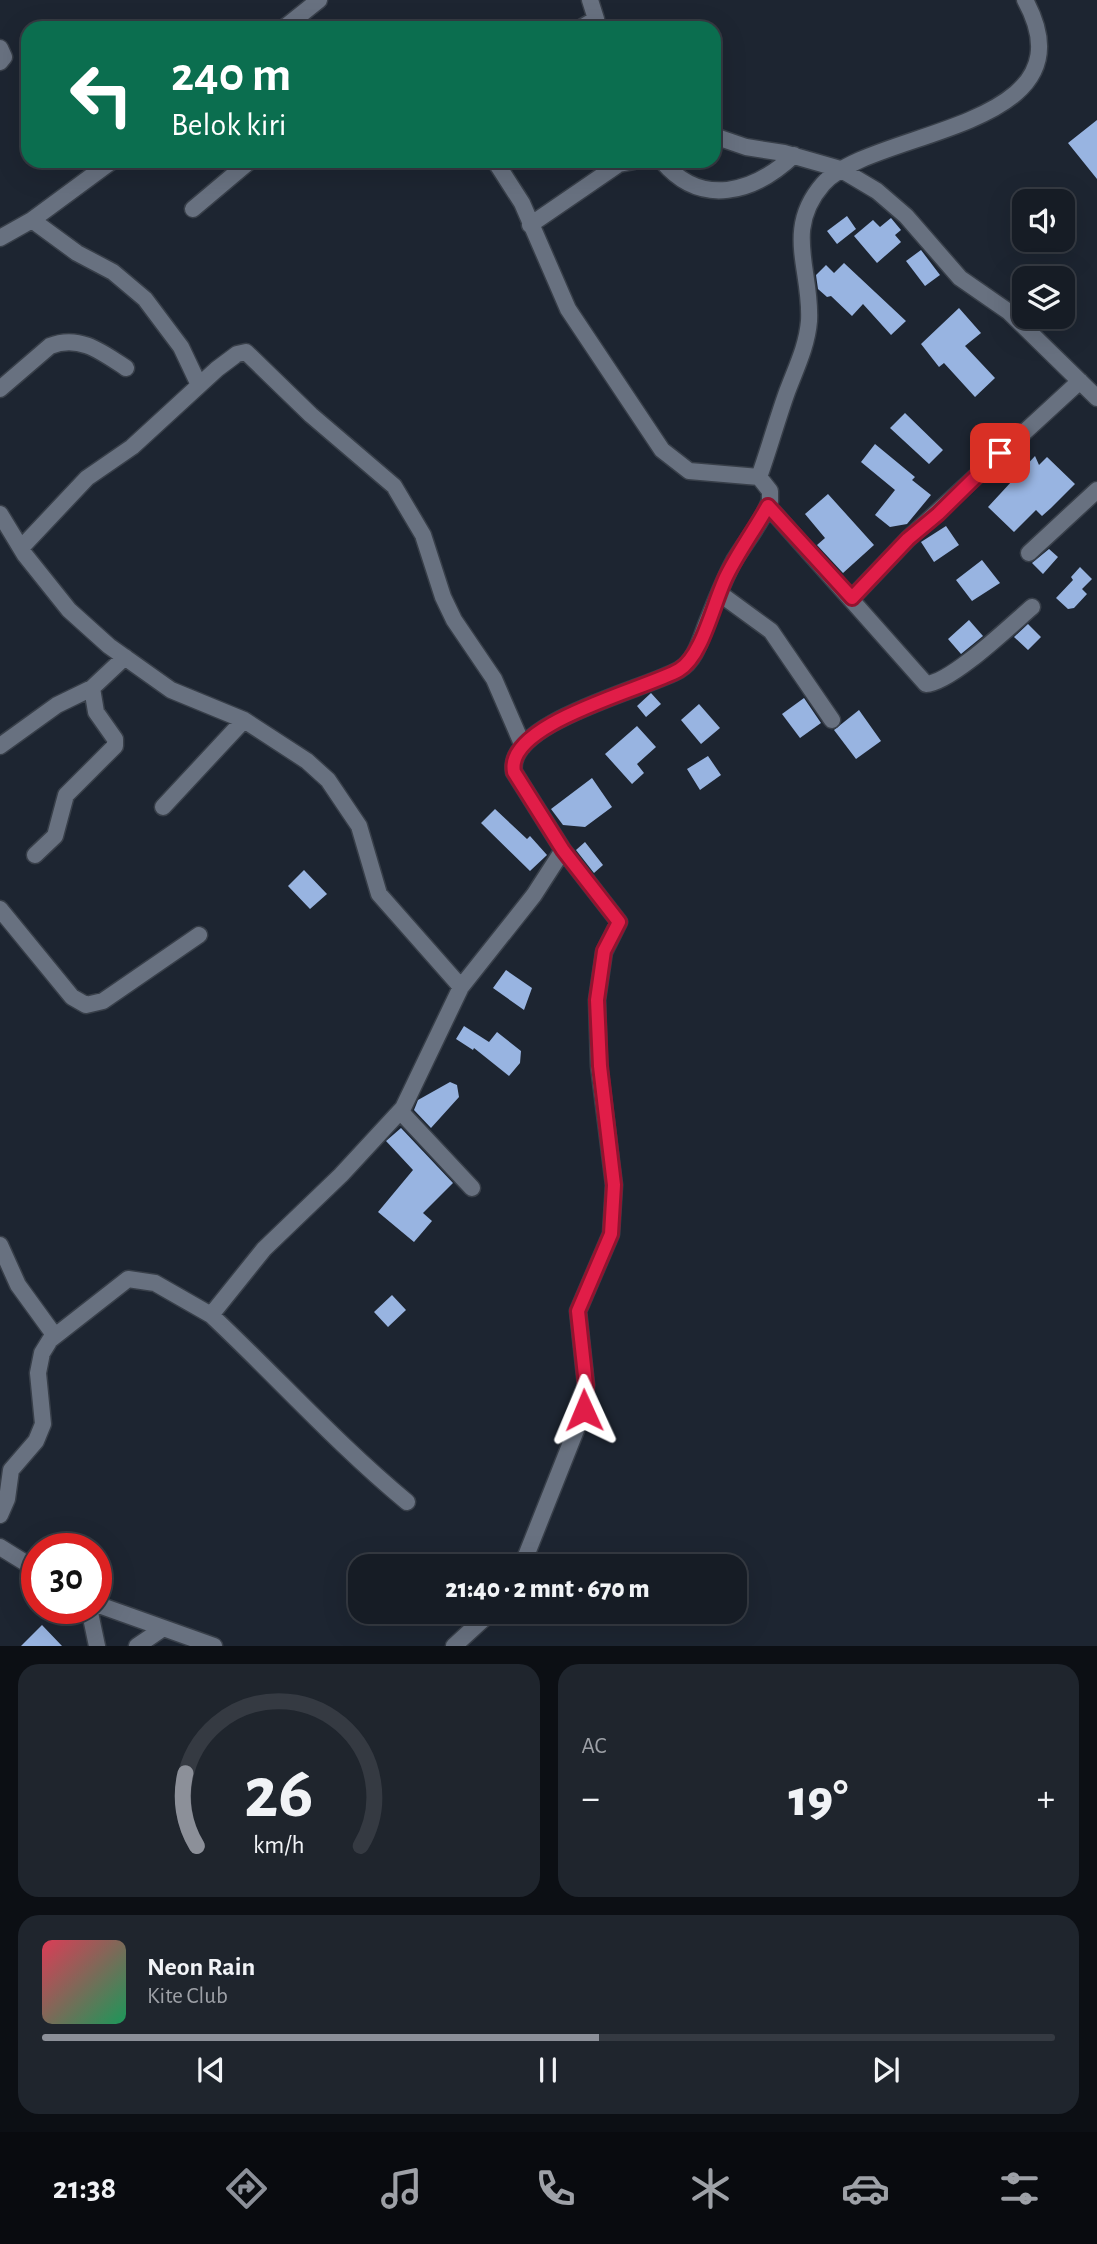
<!DOCTYPE html>
<html lang="id">
<meta charset="utf-8">
<style>
:root{--surface:#161c25;--page:#1f252d;--text:#f1f3f6;--muted:#9ea1a7;--line:#353a42;--accent:#8c9099}
body{margin:0;font-family:"Alegreya Sans",sans-serif;background:var(--page);color:var(--text);height:100vh;display:flex;flex-direction:column;font-size:26px;white-space:nowrap}
*{box-sizing:border-box;margin:0}
p{font-size:23px;color:var(--muted)}
.icon{flex:none;width:38px;height:38px;fill:none;stroke:currentColor;stroke-width:2;stroke-linecap:round;stroke-linejoin:round}
.map{position:relative;height:1646px;overflow:hidden}
.panel{display:flex;flex-direction:column;gap:18px;padding:18px;background:#0c0f14;flex:1}
.panel>*{flex:none}
.banner{position:absolute;left:21px;top:21px;width:700px;height:147px;border-radius:21px;box-shadow:0 7px 28px #0002,0 0 0 2px var(--line);background:#0b6e4f;color:#fff;overflow:hidden}
.controls{position:absolute;left:1012px;top:189px;display:grid;gap:14px}
.controls a{display:grid;place-items:center;width:63px;height:63px;border-radius:14px;background:var(--surface);box-shadow:0 7px 28px #0002,0 0 0 2px var(--line);font-size:35px}
.speed{position:absolute;left:21px;top:1533px;display:flex;gap:14px;font-size:35px;font-weight:700;text-align:center}
.speed>*{display:grid;place-content:center;width:91px;height:91px;border-radius:50%;background:var(--surface);box-shadow:0 7px 28px #0002,0 0 0 2px var(--line);line-height:1}
.speed .limit{border:10px solid #d22;background:#fff;color:#111}
.pin{position:absolute;display:grid;place-items:center;width:60px;height:60px;color:#fff;margin:-30px;border-radius:14px;box-shadow:0 4px 10px #0006}
.me{position:absolute;width:77px;margin:-38px;rotate:359deg;stroke-linejoin:round;filter:drop-shadow(0 0 5px #0008)}
.turn{display:flex;align-items:center;gap:24px;height:147px;padding:0 35px;font-size:32px}
.turn .icon{width:91px;height:91px;stroke-width:2.5}
.turn b{display:block;font-size:49px;line-height:60px}
.big{font-size:52px;font-weight:800;line-height:1.1}
.panel .card{flex:1;display:flex;flex-direction:column;justify-content:center;gap:10px;min-width:0;padding:0 24px;border-radius:21px;background:var(--page)}
.panel .dial{align-items:center;gap:0}
.dial svg{height:182px;overflow:visible;fill:none;stroke:var(--line);stroke-width:7;stroke-linecap:round;text-anchor:middle}
.dial text{fill:var(--text);stroke:none}
.song{display:flex;align-items:center;gap:21px}
.cover{width:84px;height:84px;border-radius:10px;background:linear-gradient(135deg,hsl(350 70% 55%),hsl(150 70% 35%))}
.played{height:7px;border-radius:4px;background:linear-gradient(90deg,var(--accent) 55%,var(--line) 55%)}
.keys{display:flex;justify-content:space-around;direction:ltr}
.heat{display:flex;justify-content:space-between;align-items:center;font-size:38px;direction:ltr}
.panel .tiles{flex:1;display:grid;gap:18px;grid-template-columns:1fr 1fr}
.card:last-child{grid-column:span 2}
.trip{position:absolute;left:348px;top:1554px;width:399px;height:70px;border-radius:21px;background:var(--surface);box-shadow:0 7px 28px #0002,0 0 0 2px var(--line);font-weight:800;line-height:70px;text-align:center}
.menu{display:flex;height:112px;justify-content:space-around;align-items:center;background:#090b0f;color:var(--muted)}
.menu .icon{width:49px;height:49px}
.menu .current{color:var(--accent)}
.menu b{font-size:32px;color:var(--text)}
.map>svg:first-child{display:block}
.building{fill:#98b4e1}
.lines{fill:none;stroke-linecap:round;stroke-linejoin:round}
.street-casing{stroke:#383f49;stroke-width:19}
.street{stroke:#687180;stroke-width:16}
.route-casing{stroke:#92132f;stroke-width:18}
.route{stroke:#e11d48;stroke-width:12}
</style>
<div class="map">
<svg width="1097" height="1646" viewBox="0 0 1097 1646">
<rect width="100%" height="100%" fill="#1d2531"/>
<!-- building -->
<path class="building" d="M1097,120V179L1068,143Z
M847,216L856,229L837,244L827,231Z
M891,218L901,230L895,235L901,242L877,263L854,236L873,220L880,227Z
M921,250L940,275L925,286L906,261Z
M844,263L906,321L891,335L863,304L852,316L831,296L827,297L818,289L816,275L826,265L834,273Z
M959,308L981,333L965,346L995,378L975,397L944,363L939,367L921,344Z
M905,413L943,450L929,464L890,428Z
M875,444L915,477L912,480L931,495L907,524L890,527L875,515L895,490L861,462Z
M1035,456L1039,465L1047,457L1075,484L1051,508L1042,516L1036,510L1014,532L988,507Z
M828,494L874,545L843,573L817,545L825,538L805,514Z
M946,526L959,545L934,562L921,542Z
M1049,549L1058,557L1043,574L1032,563Z
M982,560L1000,583L972,601L956,580Z
M1080,567L1092,579L1082,589L1087,594L1074,608L1068,609L1056,598L1073,580L1071,577Z
M969,620L983,636L961,654L948,639Z
M1028,624L1041,637L1028,650L1014,637Z
M651,693L661,704L646,717L637,706Z
M804,698L821,723L800,738L782,714Z
M699,704L720,728L701,744L681,720Z
M859,710L881,741L856,759L834,730Z
M637,726L656,747L637,764L644,773L632,784L605,754Z
M708,756L721,775L700,790L687,769Z
M592,778L612,807L585,827L563,825L551,809Z
M495,809L527,839L530,836L547,855L530,871L481,823Z
M585,842L603,865L594,873L576,850Z
M304,870L327,894L310,909L288,886Z
M506,970L532,988L524,1010L493,988Z
M464,1026L489,1042L497,1032L521,1051L520,1063L509,1076L474,1048L473,1050L456,1039Z
M450,1082L457,1085L459,1097L431,1128L414,1110L418,1100Z
M401,1128L453,1183L423,1213L432,1221L414,1242L378,1212L413,1170L386,1141Z
M392,1295L406,1310L388,1327L374,1312Z
M42,1625L62,1646H21Z"/>
<g class="lines">
<defs>
<path id="street" d="M284,28L319,0
M581,28L596,19L590,0
M0,48L4,57L0,62
M714,136L746,147L784,153L840,169L877,191L906,216L960,278L1009,312L1097,398
M662,161C701,208 754,193 794,155
M193,209L250,161
M32,220L77,253L113,272L145,299L181,347L199,385
M530,225L619,164L634,161
M0,238L32,220L112,161
M0,389L50,346C79,334 102,352 126,368
M759,477C769,449 777,420 787,392C796,368 807,346 809,321C812,270 783,230 823,184C872,128 1097,131 1025,0
M768,506L926,684C951,683 1011,625 1032,607
M0,514L25,555L69,610L109,646L171,690L244,720L307,761L328,780L359,826L379,894L461,987
M21,548L87,478L132,447L217,369L237,354L246,352L311,415L394,486L423,535L443,597L454,620L494,679L523,746
M1029,553L1097,490
M719,593L771,631L832,720
M852,598L908,539L1080,381
M0,746L57,705L92,688
M163,807L244,720
M35,855L55,836L66,795L115,746V739L96,712L92,688L125,657
M0,909L72,997L86,1005L103,1001L199,935
M400,1111L472,1188
M0,1245L18,1285L55,1336
M211,1315C277,1377 337,1444 407,1502
M0,1515L7,1499L11,1470L36,1441L43,1424L38,1373L42,1353L50,1340L128,1279L155,1283L211,1315L264,1249L341,1175L403,1108L461,987L534,895L563,850L514,772C505,722 646,689 679,670C695,661 700,641 706,625C715,603 723,581 734,561C746,541 762,522 770,501V491L759,477L689,471L662,450L568,309L522,203L495,161
M0,1547L37,1570
M522,1566L584,1410L586,1385L578,1311L611,1234L614,1185L599,1066L597,1000L604,952L619,922L563,850
M96,1604L214,1646
M89,1608L97,1646
M137,1646L162,1629
M454,1646L491,1612"/>
</defs>
<!-- street casing -->
<use href="#street" class="street-casing"/>
<!-- street -->
<use href="#street" class="street"/>
</g>
<g class="lines">
<defs>
<path id="route" d="M584,1410L586,1385L578,1311L611,1234L614,1185L600,1066L597,1000L604,951L619,922L563,850L514,772C504,723 646,689 679,670C703,656 714,600 727,575C739,551 755,529 768,506L852,598L908,539L938,514L1000,453"/>
</defs>
<!-- route casing -->
<use href="#route" class="route-casing"/>
<!-- route -->
<use href="#route" class="route"/>
</g>
</svg>
<div class="controls">
<a><svg class="icon" aria-label="sound" viewBox="0 0 24 24"><path d="M4 9h4l5-4v14l-5-4H4zM17 9q2 3 0 6"/></svg></a>
<a><svg class="icon" aria-label="layers" viewBox="0 0 24 24"><path d="M12 4l9 5-9 5-9-5zM3 14l9 5 9-5"/></svg></a>
</div>
<div class="speed"><div class="limit">30</div></div>
<div class="pin" style="left:1000px;top:453px;background:#d93025"><svg class="icon" aria-label="arrive" viewBox="0 0 24 24"><path d="M6 21V4h12l-3 4 3 4H6"/></svg></div>
<svg class="me" style="left:584px;top:1410px" viewBox="-20 -20 40 40"><path d="M0-17L14 15 0 8-14 15z" fill="#e11d48" stroke="#fff" stroke-width="4"/></svg>
<div class="trip">21:40 · 2 mnt · 670 m</div>
<div class="banner">
<div class="turn"><svg class="icon" aria-label="left" viewBox="0 0 24 24"><path d="M17 20v-9H6M10 6l-5 5 5 5"/></svg><div><b>240 m</b>Belok kiri</div></div>
</div>
</div>
<section class="panel">
<div class="tiles">
<div class="card dial"><svg viewBox="0 0 100 80">
<path d="M14 69A42 42 0 1 1 86 69"/>
<path d="M14 69A42 42 0 0 1 9 37" stroke="#8c9099"/>
<text x="50" y="56" font-size="32" font-weight="700">26</text>
<text x="50" y="72" font-size="11">km/h</text>
</svg></div>
<div class="card"><p>AC</p>
<div class="heat"><a>−</a><b class="big">19°</b><a>+</a></div>
</div>
<div class="card">
<div class="song"><i class="cover"></i><div><b>Neon Rain</b><p>Kite Club</p></div></div>
<div class="played"></div>
<div class="keys"><svg class="icon" aria-label="previous" viewBox="0 0 24 24"><path d="M18 5L8 12l10 7zM5 5v14"/></svg><svg class="icon" aria-label="pause" viewBox="0 0 24 24"><path d="M8 5v14M16 5v14"/></svg><svg class="icon" aria-label="next" viewBox="0 0 24 24"><path d="M6 5l10 7-10 7zM19 5v14"/></svg></div>
</div>
</div>
</section>
<nav class="menu">
<b>21:38</b>
<svg class="icon current" aria-label="directions" viewBox="0 0 24 24"><path d="M12 3l9 9-9 9-9-9zM9 14v-3h6M13 9l2 2-2 2"/></svg>
<svg class="icon" aria-label="music" viewBox="0 0 24 24"><path d="M9 18V5l10-2v13"/><circle cx="6" cy="18" r="3"/><circle cx="16" cy="16" r="3"/></svg>
<svg class="icon" aria-label="phone" viewBox="0 0 24 24"><path d="M5 4h4l2 5-3 2q2 4 5 5l2-3 5 2v4C11 20 4 13 5 4z"/></svg>
<svg class="icon" aria-label="climate" viewBox="0 0 24 24"><path d="M12 3v18M4 7l16 10M4 17L20 7"/></svg>
<svg class="icon" aria-label="car" viewBox="0 0 24 24"><path d="M5 17H2v-5l4-1 3-4h7l3 4 3 1v5h-3M9 17h6M6 11h13"/><circle cx="7" cy="17" r="2"/><circle cx="17" cy="17" r="2"/></svg>
<svg class="icon" aria-label="filters" viewBox="0 0 24 24"><path d="M4 7h16M4 17h16"/><circle cx="9" cy="7" r="2"/><circle cx="15" cy="17" r="2"/></svg>
</nav>
